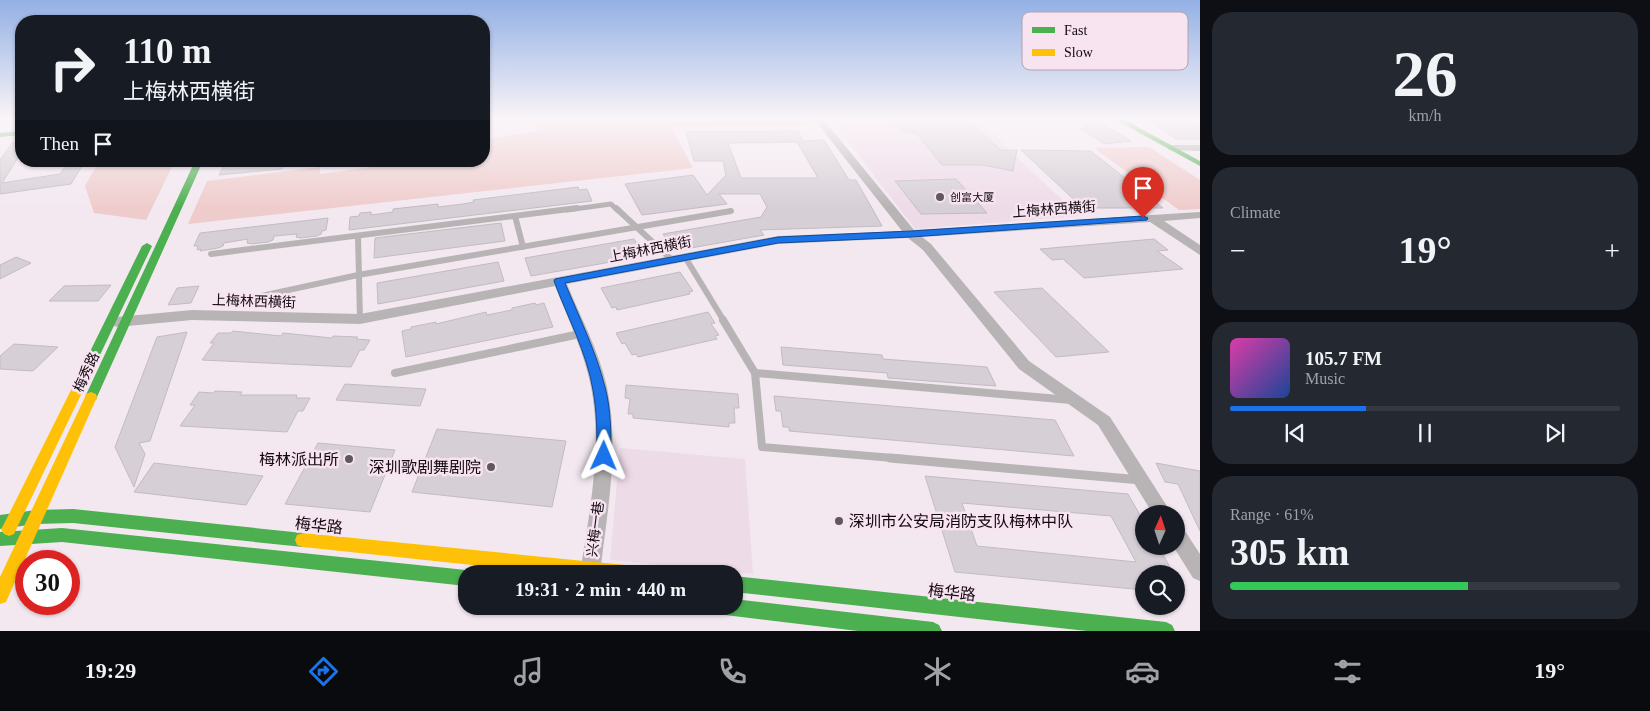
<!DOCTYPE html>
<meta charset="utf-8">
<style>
:root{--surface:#171b24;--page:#242831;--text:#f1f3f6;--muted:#9ea1a6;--line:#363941;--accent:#1a73e8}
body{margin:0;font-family:"Times New Roman","Noto Sans SC",serif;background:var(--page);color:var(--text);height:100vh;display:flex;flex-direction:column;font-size:19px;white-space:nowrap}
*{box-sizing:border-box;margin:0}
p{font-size:16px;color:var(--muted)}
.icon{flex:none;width:28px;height:28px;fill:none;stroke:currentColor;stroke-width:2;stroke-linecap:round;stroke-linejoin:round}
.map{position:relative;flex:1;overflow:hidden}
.panel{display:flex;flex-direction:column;gap:12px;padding:12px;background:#0d0f14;width:450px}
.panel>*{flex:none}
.top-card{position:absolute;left:15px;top:15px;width:475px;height:152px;border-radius:20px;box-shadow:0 1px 4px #0004;background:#171b24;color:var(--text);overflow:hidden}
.needle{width:32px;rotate:3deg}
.tools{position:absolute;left:1135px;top:505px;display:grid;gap:10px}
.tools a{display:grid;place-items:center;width:50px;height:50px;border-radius:50%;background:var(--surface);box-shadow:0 1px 4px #0004;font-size:25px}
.speed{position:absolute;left:15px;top:550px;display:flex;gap:10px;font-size:25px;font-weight:700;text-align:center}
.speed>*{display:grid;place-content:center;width:65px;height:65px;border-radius:50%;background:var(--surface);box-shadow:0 1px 4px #0004;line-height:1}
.speed .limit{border:8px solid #d22;background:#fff;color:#111}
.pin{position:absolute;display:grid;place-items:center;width:42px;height:42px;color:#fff;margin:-51px -21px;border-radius:50% 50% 50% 0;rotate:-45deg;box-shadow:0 0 5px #0007}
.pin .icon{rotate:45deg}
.me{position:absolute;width:55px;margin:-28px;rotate:1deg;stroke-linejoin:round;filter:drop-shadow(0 0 4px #0008)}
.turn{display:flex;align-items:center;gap:18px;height:105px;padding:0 25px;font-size:22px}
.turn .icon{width:65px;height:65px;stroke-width:2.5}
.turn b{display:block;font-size:35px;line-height:42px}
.then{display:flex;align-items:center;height:48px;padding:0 25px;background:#0003;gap:10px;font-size:19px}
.big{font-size:38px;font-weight:600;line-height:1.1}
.panel .widget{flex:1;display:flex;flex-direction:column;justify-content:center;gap:8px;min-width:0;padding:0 18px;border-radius:20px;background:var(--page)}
.panel .dial{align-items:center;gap:0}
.dial b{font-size:65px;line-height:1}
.song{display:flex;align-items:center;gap:15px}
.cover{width:60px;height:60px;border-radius:8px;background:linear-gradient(135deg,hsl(320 70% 55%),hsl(220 70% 35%))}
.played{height:5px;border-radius:2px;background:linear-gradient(90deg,var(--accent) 35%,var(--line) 35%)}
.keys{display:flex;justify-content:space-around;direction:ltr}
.heat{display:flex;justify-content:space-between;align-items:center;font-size:28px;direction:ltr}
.charge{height:8px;border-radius:4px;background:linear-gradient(90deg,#34c759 61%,var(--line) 0)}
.trip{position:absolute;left:458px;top:565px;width:285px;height:50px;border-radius:20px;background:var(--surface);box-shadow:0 1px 4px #0004;font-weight:600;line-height:50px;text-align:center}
.dock{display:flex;height:80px;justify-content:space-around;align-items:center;background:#090b0e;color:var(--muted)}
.dock .icon{width:35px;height:35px}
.dock .active{color:var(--accent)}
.dock b{font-size:22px;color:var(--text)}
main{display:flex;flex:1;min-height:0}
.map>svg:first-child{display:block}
.built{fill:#eedbe8}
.green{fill:#efcccc}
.building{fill:#d6cfd6;stroke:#c3bbc2;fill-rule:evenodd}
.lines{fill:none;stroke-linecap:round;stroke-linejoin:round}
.lane-far3{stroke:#b8b4b5;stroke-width:5}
.lane-far2{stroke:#b8b4b5;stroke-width:6}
.lane-far1{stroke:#b8b4b5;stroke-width:8}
.lane{stroke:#b8b4b5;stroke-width:9}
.street{fill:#b8b4b5;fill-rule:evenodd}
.fast{fill:#4caf50;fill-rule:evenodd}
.slow{fill:#ffc107;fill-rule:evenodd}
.route{fill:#1a73e8;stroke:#114b97}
.poi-dot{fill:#60585e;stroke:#f8e3f1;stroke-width:2}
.labels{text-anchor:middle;stroke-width:5;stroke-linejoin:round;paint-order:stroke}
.far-poi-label{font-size:11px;fill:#110a0f;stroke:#f8e3f1;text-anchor:start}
.street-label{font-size:14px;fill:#110a0f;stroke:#f8e3f1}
.near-poi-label{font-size:16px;fill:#110a0f;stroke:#f8e3f1;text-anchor:end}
.near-street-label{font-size:16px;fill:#110a0f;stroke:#f8e3f1}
.key{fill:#f8e3f1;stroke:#b3a2ad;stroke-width:1}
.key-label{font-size:14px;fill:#110a0f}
</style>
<main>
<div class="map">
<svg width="1200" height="631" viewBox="0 0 1200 631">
<rect width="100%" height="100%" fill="#f3e8f0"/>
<!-- built -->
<path class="built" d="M831,119H977L1079,216L915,229Z
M620,448L745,459L753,574L610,560Z"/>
<!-- green -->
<path class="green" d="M517,119H810L815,125L671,127L693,168L188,224L207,181L320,167V174L372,167V161H484V140L540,130L529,120Z
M1149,147L1200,180V209L1179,210L1094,148Z
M99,161H175L146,220L94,213L85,186Z"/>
<!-- building -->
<path class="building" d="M894,119H968L1000,150H1017L1013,171L983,165H942L917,134L903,131Z
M1075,119H1095L1131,141L1105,144L1080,129L1087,128Z
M1151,121L1200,122V139H1176Z
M798,131L803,141L824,140L849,180H856L882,226L760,230L764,235L674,251L663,234L761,217L767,207L760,194H719L727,204L642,215L625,184L693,175L707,195L726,175L723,161H694L686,132ZM797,142L818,178H741L728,143Z
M21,142V153L2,183L60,174L69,161H85L71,184L0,194V160L12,143Z
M1021,150L1091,151L1163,208H1083Z
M226,161H282V169L219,175Z
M956,179L987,213L921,214L895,181Z
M578,187L579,190L587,189L592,201L349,230L350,217L359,216L360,213L371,212V215L393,212V209L438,204V207L463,204L474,202L473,200Z
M328,218L326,230L322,231L321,234L317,236L300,238L296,237L297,234L274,236L273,240L268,242L251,244L247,243L248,239L224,243L223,246L218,248L200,251L201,249L197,250L198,246H194L200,233Z
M501,223L505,241L374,258L375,238Z
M634,239L645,256L531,276L525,258Z
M1154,239L1168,250L1157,251L1183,269L1084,278L1063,259L1052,260L1040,249Z
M16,257L31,263L0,279V265Z
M498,262L504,281L378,304L377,283Z
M680,272L693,291L689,292L690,294L617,310L616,307L612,308L601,288Z
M111,285L98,301H49L64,286Z
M199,286L191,303L168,305L177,288Z
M1042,288L1109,352L1056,357L994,292Z
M535,303L536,305L544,303L553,327L406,357L402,331L411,329V327L436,322V324L486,312L487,315L512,310V308Z
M708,312L715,323L711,324L719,335L715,336L717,339L638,357L636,354L632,355L625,343L622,344L616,333Z
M233,331L281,336L283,333L332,338L333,336L358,337L356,339L370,340L364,350H360L351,367L202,360L214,343H210L218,333H231Z
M187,332L150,441L139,443L145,454L134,487L115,447L157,337Z
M14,344L58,347L33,371L0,369V356Z
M781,347L882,355L883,359L987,367L996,386L888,378L887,373L783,365Z
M345,384L426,389L420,406L336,400Z
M626,385L738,394L739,408H734L735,423H729V427L633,418V414H628L630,399L625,398Z
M215,391L242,392L240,395H297L296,398H310L303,411H298L287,432L180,426L195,405H190L199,392L213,393Z
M774,396L1055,420L1074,456L789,431V427H783L781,411H776Z
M437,429L566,441L552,507L412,492Z
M318,443L395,450L370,512L285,504Z
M154,463L263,476L246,505L134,492Z
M1156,463L1200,471V531L1178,484L1165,482Z
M925,476L1128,494L1144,522V546H1158L1174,574H1144V590L955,572ZM962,503L1111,516L1136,562L977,546Z"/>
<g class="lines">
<!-- lane-far3 -->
<path class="lane-far3" d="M567,210L611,204L617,210"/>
<!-- lane-far2 -->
<path class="lane-far2" d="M616,208L672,260
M515,216L523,247
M358,236L360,319
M211,254L577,208
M685,257L724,321
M238,301L358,275L731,211"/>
<!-- lane-far1 -->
<path class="lane-far1" d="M723,320L755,373L1071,400
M395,373L580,334
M755,373L762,447L905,459"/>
<!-- lane -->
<path class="lane" d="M890,458L1141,480"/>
<!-- street -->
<path class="street" d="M814,119H823L914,230L1200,212V218L1164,221L1200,245V255L1150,222L922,237L931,244L1029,361L1110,417L1172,514H1153L1098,425L1019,369L923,250L908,238L778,244L567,284C581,318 599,351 607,387C620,449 607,512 600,574H580C589,513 603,449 591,387C584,352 568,319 555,286L360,324L192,320L117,327L112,325L110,322L112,319L117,317L192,310L360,314L778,236L902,231Z
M1172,145H1200V151L1169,150L1167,148Z
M1176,525L1183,528L1200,554V581L1193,578L1173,546H1176Z"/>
<!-- fast -->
<path class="fast" d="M1114,119H1123L1200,161V166Z
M21,131V135L0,137V133Z
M195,161H203L97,397L96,400L91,402L86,400L85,397Z
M147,243L152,246L89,378L87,381H79L77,378L142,246Z
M73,509L303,533L309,535L311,540L309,545L303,547L73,523L36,524L0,529V515L36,510Z
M62,528L466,570L472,574H466V586L62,542L0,546V532Z
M734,576L1166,622L1172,625L1175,631H1087L734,592Z
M734,599L933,622L939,625L942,631H858L717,614L711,612L709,606H734Z"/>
<!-- slow -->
<path class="slow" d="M83,373L87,375L89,378L14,534L9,536L4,534L1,529L4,524L77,378L79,375Z
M91,392L96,394L97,397L6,602L0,604V577L85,397L86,394Z
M303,533L635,566L641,568L643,574H557L303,547L297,545L295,540L297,535Z"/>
</g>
<!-- sky -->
<linearGradient id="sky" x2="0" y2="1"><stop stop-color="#93b0e4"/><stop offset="0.57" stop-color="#faf5f8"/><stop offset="1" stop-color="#faf5f8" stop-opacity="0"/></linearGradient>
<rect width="1200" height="208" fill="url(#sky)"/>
<!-- route -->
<path class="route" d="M1143,216L1148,218L1147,220L911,237L778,243L565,283C579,317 596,351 605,387C611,409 611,433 611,456L609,460L604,461L599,460L597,456C597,433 597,412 593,390C587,353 567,316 554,281L555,279L778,237L911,231Z"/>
<!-- markers -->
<g class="poi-dot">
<circle cx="940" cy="197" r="5"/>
<circle cx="349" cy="459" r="5"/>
<circle cx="491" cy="467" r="5"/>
<circle cx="839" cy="521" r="5"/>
</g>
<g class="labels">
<!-- far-poi labels -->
<g class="far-poi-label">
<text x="950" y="201">创富大厦</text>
</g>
<!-- street labels -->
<g class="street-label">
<text transform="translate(1054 209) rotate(-4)" y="5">上梅林西横街</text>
<text transform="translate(650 249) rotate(-11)" y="5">上梅林西横街</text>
<text transform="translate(254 301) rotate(2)" y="5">上梅林西横街</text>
<text transform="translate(86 372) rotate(-65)" y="5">梅秀路</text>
<text transform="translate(595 529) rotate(-83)" y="5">兴梅一巷</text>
</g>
<!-- near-poi labels -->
<g class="near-poi-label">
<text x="339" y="465">梅林派出所</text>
<text x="481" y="473">深圳歌剧舞剧院</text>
<text x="849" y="527" text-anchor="start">深圳市公安局消防支队梅林中队</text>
</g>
<!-- near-street labels -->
<g class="near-street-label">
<text transform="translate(319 525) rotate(6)" y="6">梅华路</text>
<text transform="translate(952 592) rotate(6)" y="6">梅华路</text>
</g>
</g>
<!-- legend -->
<rect x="1022" y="12" width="166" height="58" rx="8" class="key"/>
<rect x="1032" y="27" width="23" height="6" fill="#4caf50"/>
<rect x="1032" y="49" width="23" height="7" fill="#ffc107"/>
<g class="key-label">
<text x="1064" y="35">Fast</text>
<text x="1064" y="57">Slow</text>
</g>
</svg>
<div class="tools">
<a><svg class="needle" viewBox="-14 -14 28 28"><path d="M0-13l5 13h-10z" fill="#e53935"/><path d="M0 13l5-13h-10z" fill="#9ea1a6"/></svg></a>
<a><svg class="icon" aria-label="search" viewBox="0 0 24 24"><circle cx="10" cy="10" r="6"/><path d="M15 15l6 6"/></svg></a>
</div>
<div class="speed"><div class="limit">30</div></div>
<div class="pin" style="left:1143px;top:218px;background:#d93025"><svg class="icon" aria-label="arrive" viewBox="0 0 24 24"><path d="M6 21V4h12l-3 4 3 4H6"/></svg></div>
<svg class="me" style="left:604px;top:456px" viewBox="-20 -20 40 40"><path d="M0-17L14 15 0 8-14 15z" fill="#1a73e8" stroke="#fff" stroke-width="4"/></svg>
<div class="trip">19:31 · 2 min · 440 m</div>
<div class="top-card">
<div class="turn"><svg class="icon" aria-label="right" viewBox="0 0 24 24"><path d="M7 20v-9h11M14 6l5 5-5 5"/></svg><div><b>110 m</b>上梅林西横街</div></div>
<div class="then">Then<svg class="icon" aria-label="arrive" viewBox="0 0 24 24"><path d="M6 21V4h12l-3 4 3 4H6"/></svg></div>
</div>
</div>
<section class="panel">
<div class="widget dial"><b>26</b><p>km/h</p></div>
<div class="widget"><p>Climate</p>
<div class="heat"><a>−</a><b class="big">19°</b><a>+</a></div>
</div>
<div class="widget">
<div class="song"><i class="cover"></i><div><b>105.7 FM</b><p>Music</p></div></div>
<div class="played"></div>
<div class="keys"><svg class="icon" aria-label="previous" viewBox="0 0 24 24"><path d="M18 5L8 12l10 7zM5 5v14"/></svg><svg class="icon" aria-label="pause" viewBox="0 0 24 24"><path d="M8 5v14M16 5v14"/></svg><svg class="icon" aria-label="next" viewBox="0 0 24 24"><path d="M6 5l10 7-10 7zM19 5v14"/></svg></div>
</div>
<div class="widget"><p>Range · 61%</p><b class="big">305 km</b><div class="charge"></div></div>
</section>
</main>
<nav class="dock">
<b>19:29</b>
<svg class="icon active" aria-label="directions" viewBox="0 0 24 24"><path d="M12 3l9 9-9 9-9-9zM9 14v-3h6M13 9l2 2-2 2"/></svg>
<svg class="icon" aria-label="music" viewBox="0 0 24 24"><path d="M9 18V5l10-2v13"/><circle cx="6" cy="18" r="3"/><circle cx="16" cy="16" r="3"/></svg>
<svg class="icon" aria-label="phone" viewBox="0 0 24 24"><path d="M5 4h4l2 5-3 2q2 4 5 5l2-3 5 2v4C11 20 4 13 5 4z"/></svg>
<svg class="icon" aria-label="climate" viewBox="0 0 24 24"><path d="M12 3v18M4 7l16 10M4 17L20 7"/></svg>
<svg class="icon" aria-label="car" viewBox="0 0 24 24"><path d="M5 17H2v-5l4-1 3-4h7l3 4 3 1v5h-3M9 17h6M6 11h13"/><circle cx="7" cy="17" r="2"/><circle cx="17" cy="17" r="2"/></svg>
<svg class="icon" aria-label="filters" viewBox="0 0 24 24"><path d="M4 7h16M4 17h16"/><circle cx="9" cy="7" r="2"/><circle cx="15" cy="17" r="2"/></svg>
<b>19°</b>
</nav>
